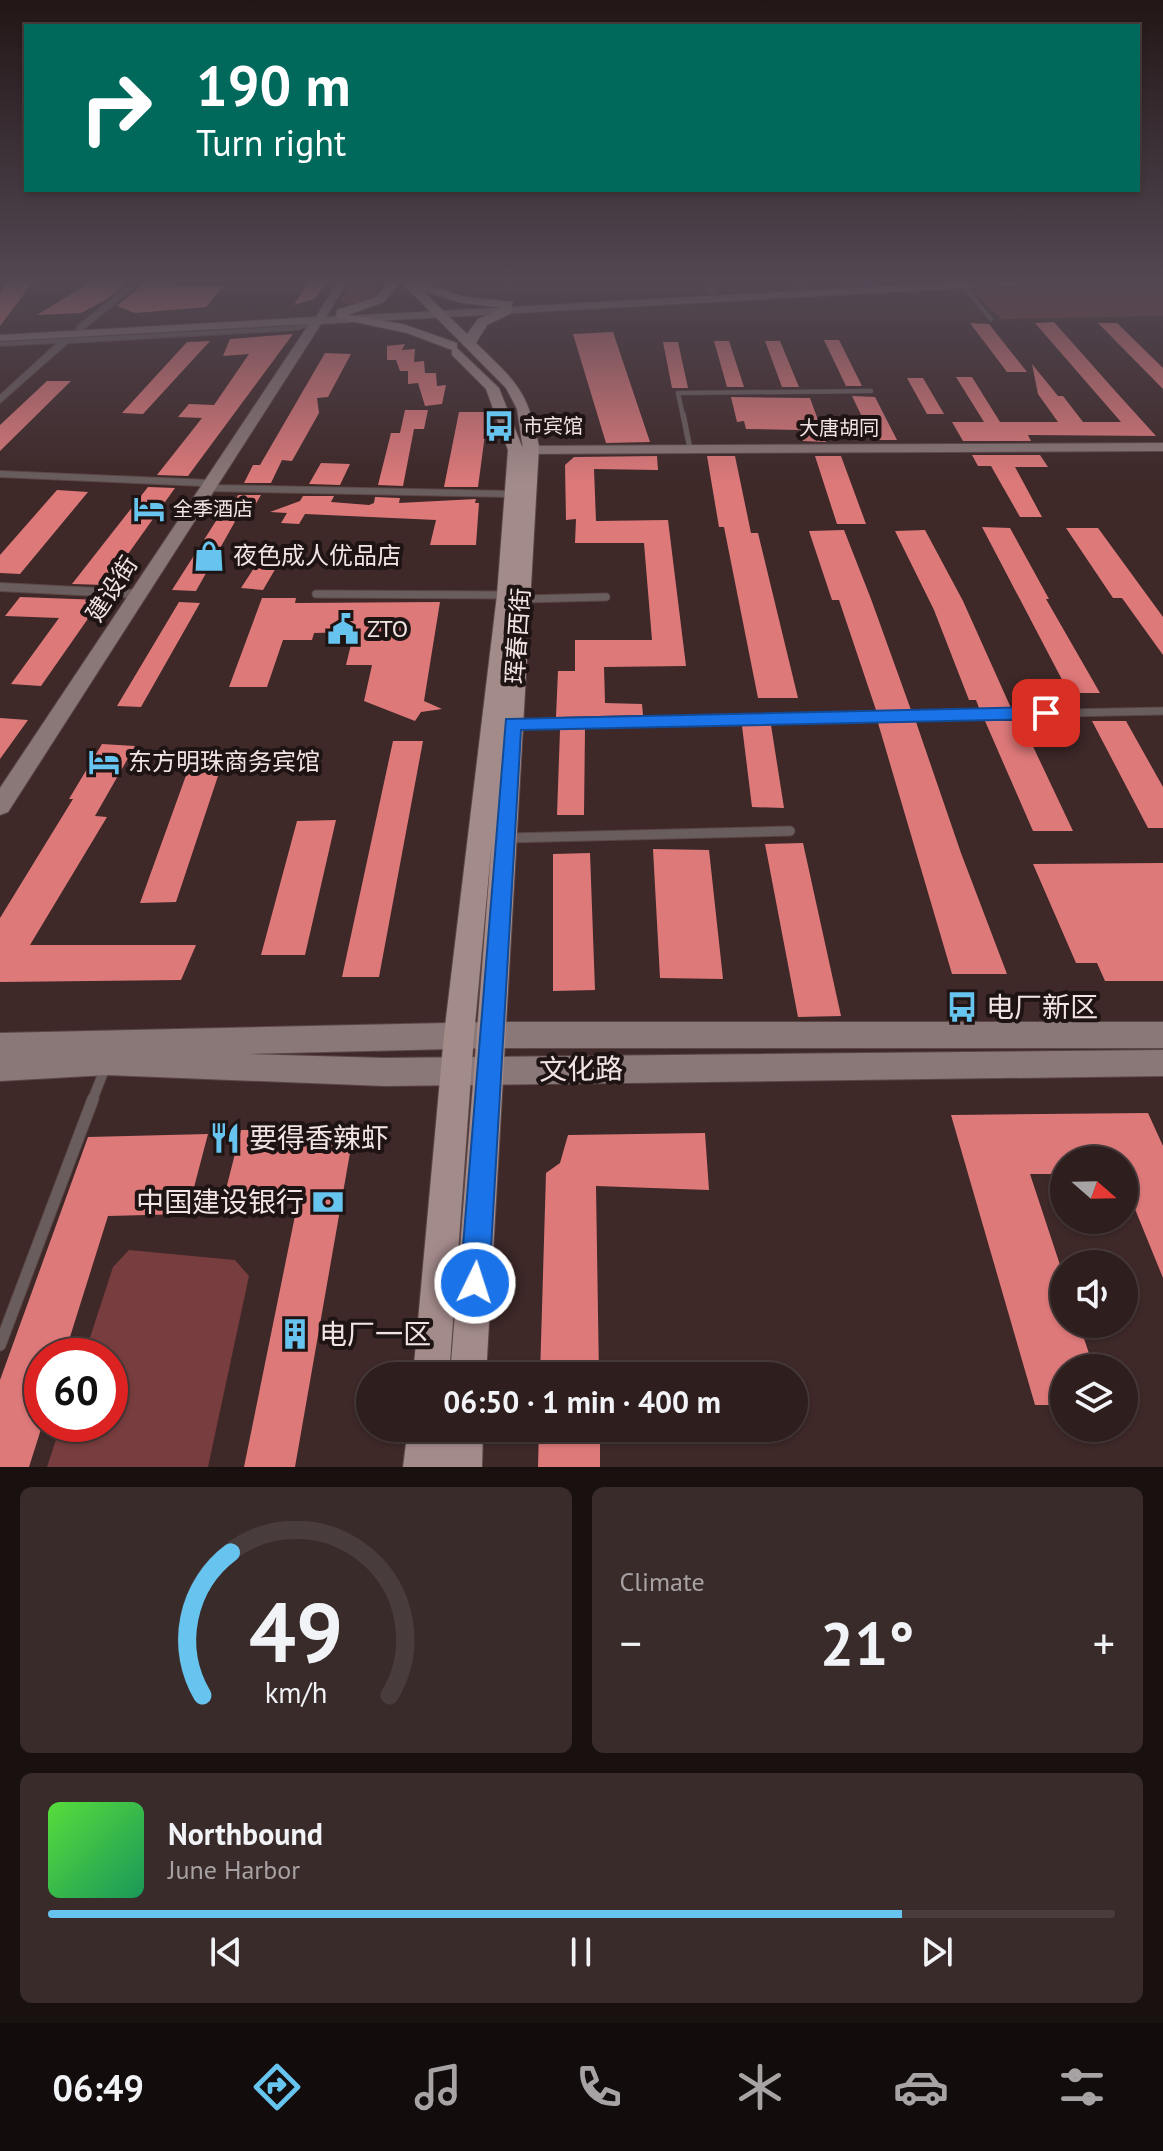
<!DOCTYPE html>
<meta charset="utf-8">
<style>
:root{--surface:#2e1e1e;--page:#3a2b2b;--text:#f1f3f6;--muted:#a7a2a4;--line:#493c3c;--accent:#66c4ef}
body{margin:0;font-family:"PT Sans","Noto Sans SC",sans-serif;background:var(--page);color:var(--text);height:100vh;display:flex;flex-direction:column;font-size:30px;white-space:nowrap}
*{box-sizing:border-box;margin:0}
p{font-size:26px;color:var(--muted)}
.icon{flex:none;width:44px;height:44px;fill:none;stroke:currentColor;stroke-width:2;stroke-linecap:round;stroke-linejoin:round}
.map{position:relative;height:1467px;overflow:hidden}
.drawer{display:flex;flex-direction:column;gap:20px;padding:20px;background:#191010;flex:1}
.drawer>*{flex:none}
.guide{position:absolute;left:24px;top:24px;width:1116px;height:168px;border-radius:0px;box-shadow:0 2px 6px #0004,0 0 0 2px var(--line);background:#00695c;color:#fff;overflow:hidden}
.needle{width:52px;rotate:110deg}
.controls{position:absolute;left:1050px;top:1146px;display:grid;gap:16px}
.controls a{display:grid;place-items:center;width:88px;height:88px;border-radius:50%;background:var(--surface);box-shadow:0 2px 6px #0004,0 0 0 2px var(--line);font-size:40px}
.speed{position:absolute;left:24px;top:1338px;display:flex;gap:16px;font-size:40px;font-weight:700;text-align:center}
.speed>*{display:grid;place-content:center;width:104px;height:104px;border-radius:50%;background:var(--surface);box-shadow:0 2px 6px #0004,0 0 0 2px var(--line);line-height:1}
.speed .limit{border:12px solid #d22;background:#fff;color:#111}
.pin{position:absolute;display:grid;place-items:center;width:68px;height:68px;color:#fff;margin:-34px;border-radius:16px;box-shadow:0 4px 12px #0006}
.me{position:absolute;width:88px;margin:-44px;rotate:4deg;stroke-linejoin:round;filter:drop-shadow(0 0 6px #0008)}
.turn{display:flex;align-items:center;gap:28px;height:168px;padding:0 40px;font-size:36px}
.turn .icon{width:104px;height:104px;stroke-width:2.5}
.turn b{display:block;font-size:56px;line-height:68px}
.big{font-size:60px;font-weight:600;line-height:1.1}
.drawer .card{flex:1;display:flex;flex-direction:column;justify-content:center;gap:12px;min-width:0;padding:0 28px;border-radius:12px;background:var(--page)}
.drawer .dial{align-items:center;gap:0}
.dial svg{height:208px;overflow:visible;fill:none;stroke:var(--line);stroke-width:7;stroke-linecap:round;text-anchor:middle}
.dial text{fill:var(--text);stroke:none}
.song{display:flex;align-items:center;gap:24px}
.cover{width:96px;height:96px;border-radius:12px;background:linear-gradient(135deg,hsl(110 70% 55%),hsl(150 70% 35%))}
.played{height:8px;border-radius:4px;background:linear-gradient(90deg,var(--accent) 80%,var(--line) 80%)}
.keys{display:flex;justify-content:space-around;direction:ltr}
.heat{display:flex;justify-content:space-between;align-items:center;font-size:44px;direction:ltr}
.drawer .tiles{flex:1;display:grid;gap:20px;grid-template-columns:1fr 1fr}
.card:last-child{grid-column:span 2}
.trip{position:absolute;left:356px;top:1362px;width:452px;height:80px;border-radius:40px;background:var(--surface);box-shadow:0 2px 6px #0004,0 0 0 2px var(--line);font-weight:600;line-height:80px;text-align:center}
.menu{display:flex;height:128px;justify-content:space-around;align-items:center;background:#120c0c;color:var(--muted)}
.menu .icon{width:56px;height:56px}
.menu .selected{color:var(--accent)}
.menu b{font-size:36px;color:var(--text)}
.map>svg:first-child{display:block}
.green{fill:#783d3e}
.building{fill:#de797a}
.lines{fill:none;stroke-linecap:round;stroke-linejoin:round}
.lane-far4-casing{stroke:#5b4646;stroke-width:5}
.lane-far3-casing{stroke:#5b4646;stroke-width:6}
.lane-far2-casing{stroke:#5b4646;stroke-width:9}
.lane-far1-casing{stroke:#5b4646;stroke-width:11}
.lane-casing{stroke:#5b4646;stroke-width:13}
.street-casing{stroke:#5b4646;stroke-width:2}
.secondary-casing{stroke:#5b4646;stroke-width:2}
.primary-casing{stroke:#5b4646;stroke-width:2}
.lane-far4{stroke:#695e5d;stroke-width:4}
.lane-far3{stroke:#695e5d;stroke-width:5}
.lane-far2{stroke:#695e5d;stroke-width:7}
.lane-far1{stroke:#695e5d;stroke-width:9}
.lane{stroke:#695e5d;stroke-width:11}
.street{fill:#695e5d;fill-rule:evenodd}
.secondary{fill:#8a7777;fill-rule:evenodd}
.primary{fill:#a38b8a;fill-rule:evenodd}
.route{fill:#1a73e8;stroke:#114b97;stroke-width:2}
.labels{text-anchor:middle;stroke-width:8;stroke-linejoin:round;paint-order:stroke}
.far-poi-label{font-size:20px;fill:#f3e4e4;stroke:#1e1414;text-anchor:start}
.far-street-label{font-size:20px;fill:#f3e4e4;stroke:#1e1414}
.poi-label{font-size:24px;fill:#f3e4e4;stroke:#1e1414;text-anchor:start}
.street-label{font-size:24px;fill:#f3e4e4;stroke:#1e1414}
.near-poi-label{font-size:28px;fill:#f3e4e4;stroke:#1e1414;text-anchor:start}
.near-street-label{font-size:28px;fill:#f3e4e4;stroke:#1e1414}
</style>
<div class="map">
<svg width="1163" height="1467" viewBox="0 0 1163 1467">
<rect width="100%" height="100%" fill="#3e2828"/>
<!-- green -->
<path class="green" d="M357,279H367L378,293C367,305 354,309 340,300Z
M1163,281V316L1002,319L971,291Z
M129,1250L235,1260L249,1276L208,1467H47L61,1424H110V1356H84L113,1267Z"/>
<!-- building -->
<path class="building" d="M10,279H35L0,326V292Z
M95,279H132L104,301L81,313L37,315Z
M310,279H330L314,299L294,305Z
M148,280L180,283L176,286H223L206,307L135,313L117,306Z
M1054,322L1117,393L1156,436L1028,435L1031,441H963L952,422H984L956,377H972L1000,422H1058L1038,394L1032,364L1058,396H1063L1083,422H1121L1035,323Z
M970,323L989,324L1027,372H1007Z
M1098,323H1117L1163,368V389Z
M613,332L650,442L606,443L573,334Z
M293,334L188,476L157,475L202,418L178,417L189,404L214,405L249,354L223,356L230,339Z
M824,340H839L862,386H846Z
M210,341L143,414L122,413L187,342Z
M714,341H729L744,387H727Z
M765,341H780L799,387H782Z
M663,342H678L688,388H672Z
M405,344L402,350L415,349L414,362L424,361L425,373H436L437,386L446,385L442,404L425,406L418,383L408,384V371H400L396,360H387V346Z
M325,353L351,354L328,397L317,398L319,413L292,461L282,460L271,483H244L253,465H260Z
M907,378H923L944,414H927Z
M47,381H71L0,451V425Z
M852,396L875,397L897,440H873Z
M731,397L810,398L826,442L803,441L800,430L746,429L744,421L737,422Z
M405,410H428L424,429H414L403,486L378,485L391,433H400Z
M459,412H488L478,487H444Z
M972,455H1040L1048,467H1015L1042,517H1020L991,466H978Z
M657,456L658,470L594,469L596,521L668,520L686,666L604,667L605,703L642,704L643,715L556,717L558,671H575V640H652L644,543H575L576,519L566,520L565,465L574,457Z
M707,456H735L751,533H758L798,698H758L724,527H719Z
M815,456H841L866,524H837Z
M321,463L350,464L340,485L309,484Z
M148,487L175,488L106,585L72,584Z
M57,490L88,492L20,574L0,573V555Z
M238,495H261L247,519L237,518L196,591L172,590L230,499H236Z
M303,496H334L331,502L369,505L374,503L375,497L400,498L399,503L476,499L475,503H479L476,545H430L436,520L305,514L299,524L281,523L287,513L270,512L300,501Z
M982,527L1010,528L1049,599H1046L1100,693H1069Z
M1066,528H1098L1163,617V655L1122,598H1113Z
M844,530L871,599L911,710H876L839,600H832L809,531Z
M925,530L963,601L1011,708H979L976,700H969L934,610L895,531Z
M256,565L277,566L263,590L241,588Z
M20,597L101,600L41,686L11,684L59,618L5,616Z
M262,598H296L295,603L440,602L424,701L442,709L421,712L415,721L364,701L372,665H346L354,632L314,633L312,640H283L267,687H229Z
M179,602L200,603L141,707L117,706Z
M0,718L28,720L0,759Z
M985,721H1021L1073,831H1033Z
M1092,721H1126L1163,787V828H1148Z
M916,722L961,853L1007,974H952L878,723Z
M771,725L784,808L752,807L742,726Z
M585,729L584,815H557L560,730Z
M393,741H423L379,977H342Z
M102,744L135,746L95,816L107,817L30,945H196L181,980L0,982V918L73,799H69Z
M225,755L176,902L140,903L193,756Z
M336,820L305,955H261L297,821Z
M803,843L841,1016L798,1017L765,844Z
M653,849L709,850L723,979L660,978Z
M590,853L595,990L553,991V854Z
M1163,863V981H1105L1097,963H1076L1033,864Z
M1148,1113L1163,1146V1278L1124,1182V1160H1064V1174H1030L1064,1277V1324H1079L1094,1368H1064V1405H1035L951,1115Z
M241,1130H354L295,1467H244L298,1201H223Z
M705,1133L709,1190L596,1186L599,1376H540L546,1173L560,1163L568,1135Z
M208,1134L187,1214L108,1216L64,1356H42V1426L29,1467H0V1380L88,1137Z
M539,1428H600V1467H538Z"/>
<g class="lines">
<defs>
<path id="lane-far4" d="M797,279L809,293
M957,279L991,319
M683,416L678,393L871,391"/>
<path id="lane-far3" d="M683,414L690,449
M526,421L567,417"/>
<path id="lane-far2" d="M316,594L503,595
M523,599L606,597
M515,724L1163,711"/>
<path id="lane-far1" d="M507,838L790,831
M92,1101L105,1068"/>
<path id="lane" d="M0,1345L93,1099"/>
<path id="street" d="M137,279H145L83,330H77V326Z
M702,279H708L716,294H710Z
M318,318L322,320L321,322L298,330L68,343L0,403V395L57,343L0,346V342L297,326Z
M0,471L210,480L214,481V485L512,491L517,494L512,497L206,491L201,488L203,486L0,477Z
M0,583L137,590L143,594L137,598L0,591Z"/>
<path id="secondary" d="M339,279H349L326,317L1019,279H1076L1071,282L321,324L8,812L0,815V788L309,324L0,341V335L316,317Z
M1163,443V451L516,454L509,450L516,446Z
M492,1022H1163V1048H492L248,1054L385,1058L1163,1050V1076L385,1086L107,1075L0,1081V1033Z"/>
<path id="primary" d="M392,279H411L462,296L513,302L510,314L487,325L476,343C517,383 527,389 539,446L486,1376H450L492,840L474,1035L449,1376H413L444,1035L497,595L508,450L486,389L452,355V350L407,333L336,318L337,310L376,297ZM401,282L506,388L517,409L523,449L499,388L457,348V343L403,324L348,315L384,302ZM423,291L461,303L504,308L478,319L467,334Z
M408,1428H483L482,1467H403Z"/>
</defs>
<!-- lane-far4 casing -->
<use href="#lane-far4" class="lane-far4-casing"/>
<!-- lane-far3 casing -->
<use href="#lane-far3" class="lane-far3-casing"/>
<!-- lane-far2 casing -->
<use href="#lane-far2" class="lane-far2-casing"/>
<!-- lane-far1 casing -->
<use href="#lane-far1" class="lane-far1-casing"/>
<!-- lane casing -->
<use href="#lane" class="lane-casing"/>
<!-- street casing -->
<use href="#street" class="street-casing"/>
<!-- secondary casing -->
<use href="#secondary" class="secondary-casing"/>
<!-- primary casing -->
<use href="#primary" class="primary-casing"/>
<!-- lane-far4 -->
<use href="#lane-far4" class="lane-far4"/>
<!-- lane-far3 -->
<use href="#lane-far3" class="lane-far3"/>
<!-- lane-far2 -->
<use href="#lane-far2" class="lane-far2"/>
<!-- lane-far1 -->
<use href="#lane-far1" class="lane-far1"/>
<!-- lane -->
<use href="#lane" class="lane"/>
<!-- street -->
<use href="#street" class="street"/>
<!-- secondary -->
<use href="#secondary" class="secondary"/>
<!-- primary -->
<use href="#primary" class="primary"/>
</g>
<!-- sky -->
<linearGradient id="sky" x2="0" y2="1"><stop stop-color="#221616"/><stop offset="0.58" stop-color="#524853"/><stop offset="1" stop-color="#524853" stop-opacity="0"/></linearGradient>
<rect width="1163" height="484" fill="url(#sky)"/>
<!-- route -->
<path class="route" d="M1046,707L1055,713L1046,719L521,730L489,1283L485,1293L475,1297L464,1293L460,1283L506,719Z"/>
<!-- icons -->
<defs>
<symbol id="bus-bare" viewBox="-9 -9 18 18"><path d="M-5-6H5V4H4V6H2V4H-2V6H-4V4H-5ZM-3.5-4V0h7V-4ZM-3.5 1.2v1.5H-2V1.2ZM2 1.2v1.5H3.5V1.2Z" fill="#66c4ef" stroke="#1e1414" stroke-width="2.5" paint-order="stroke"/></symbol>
<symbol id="hotel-bare" viewBox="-9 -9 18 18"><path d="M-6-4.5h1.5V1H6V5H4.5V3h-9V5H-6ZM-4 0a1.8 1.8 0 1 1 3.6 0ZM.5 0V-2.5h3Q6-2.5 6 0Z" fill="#66c4ef" stroke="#1e1414" stroke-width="2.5" paint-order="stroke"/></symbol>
<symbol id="shop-bare" viewBox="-9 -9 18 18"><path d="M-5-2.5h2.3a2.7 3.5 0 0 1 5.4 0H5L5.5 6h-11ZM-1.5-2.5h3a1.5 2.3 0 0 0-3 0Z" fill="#66c4ef" stroke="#1e1414" stroke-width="2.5" paint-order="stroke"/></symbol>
<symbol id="civic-bare" viewBox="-9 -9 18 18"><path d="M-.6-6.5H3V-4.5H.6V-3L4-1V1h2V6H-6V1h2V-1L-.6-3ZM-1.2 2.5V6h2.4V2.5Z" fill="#66c4ef" stroke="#1e1414" stroke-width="2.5" paint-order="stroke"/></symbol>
<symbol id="restaurant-bare" viewBox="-9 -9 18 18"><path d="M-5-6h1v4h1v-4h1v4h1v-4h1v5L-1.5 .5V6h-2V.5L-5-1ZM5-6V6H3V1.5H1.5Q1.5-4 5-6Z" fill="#66c4ef" stroke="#1e1414" stroke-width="2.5" paint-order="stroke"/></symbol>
<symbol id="bank-bare" viewBox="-9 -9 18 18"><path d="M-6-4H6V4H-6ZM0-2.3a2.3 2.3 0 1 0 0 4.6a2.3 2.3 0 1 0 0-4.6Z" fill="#66c4ef" stroke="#1e1414" stroke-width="2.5" paint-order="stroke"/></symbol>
<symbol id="building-bare" viewBox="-9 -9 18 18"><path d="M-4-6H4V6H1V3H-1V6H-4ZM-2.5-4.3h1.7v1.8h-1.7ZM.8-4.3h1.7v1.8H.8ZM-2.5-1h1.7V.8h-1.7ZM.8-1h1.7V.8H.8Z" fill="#66c4ef" stroke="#1e1414" stroke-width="2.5" paint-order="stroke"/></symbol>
</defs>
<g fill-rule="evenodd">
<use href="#bus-bare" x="477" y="404" width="44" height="44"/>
<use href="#hotel-bare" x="127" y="487" width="44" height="44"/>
<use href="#shop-bare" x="187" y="534" width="44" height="44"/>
<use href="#civic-bare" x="321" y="607" width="44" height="44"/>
<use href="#hotel-bare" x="82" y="740" width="44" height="44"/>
<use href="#bus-bare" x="940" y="985" width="44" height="44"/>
<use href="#restaurant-bare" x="203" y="1116" width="44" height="44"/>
<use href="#bank-bare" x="306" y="1180" width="44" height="44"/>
<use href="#building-bare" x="273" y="1312" width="44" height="44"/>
</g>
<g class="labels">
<!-- far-poi labels -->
<g class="far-poi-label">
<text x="523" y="433">市宾馆</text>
<text x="173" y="516">全季酒店</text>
</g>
<!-- far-street labels -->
<g class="far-street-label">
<text x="839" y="435">大唐胡同</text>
</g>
<!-- poi labels -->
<g class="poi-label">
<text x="233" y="564">夜色成人优品店</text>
<text x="367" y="637">ZTO</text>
<text x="128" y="770">东方明珠商务宾馆</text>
</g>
<!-- street labels -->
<g class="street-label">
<text transform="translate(112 589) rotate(-57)" y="8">建设街</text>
<text transform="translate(518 636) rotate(-86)" y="8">珲春西街</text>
</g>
<!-- near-poi labels -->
<g class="near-poi-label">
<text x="986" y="1017">电厂新区</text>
<text x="249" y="1148">要得香辣虾</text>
<text x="304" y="1212" text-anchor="end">中国建设银行</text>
<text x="319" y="1344">电厂一区</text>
</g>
<!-- near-street labels -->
<g class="near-street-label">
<text transform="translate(581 1069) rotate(-1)" y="10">文化路</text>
</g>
</g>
</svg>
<div class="controls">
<a><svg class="needle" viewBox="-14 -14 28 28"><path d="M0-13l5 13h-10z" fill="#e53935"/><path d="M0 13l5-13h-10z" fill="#a7a2a4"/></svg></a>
<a><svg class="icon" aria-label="sound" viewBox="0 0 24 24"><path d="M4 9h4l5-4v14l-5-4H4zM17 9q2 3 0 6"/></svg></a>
<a><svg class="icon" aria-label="layers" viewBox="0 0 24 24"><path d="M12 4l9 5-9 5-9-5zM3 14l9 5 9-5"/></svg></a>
</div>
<div class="speed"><div class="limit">60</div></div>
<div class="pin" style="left:1046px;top:713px;background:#d93025"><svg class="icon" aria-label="arrive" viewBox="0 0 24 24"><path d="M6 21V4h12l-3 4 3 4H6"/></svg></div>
<svg class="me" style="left:475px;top:1283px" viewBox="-20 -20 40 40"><circle r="17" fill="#1a73e8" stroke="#fff" stroke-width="3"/><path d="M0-11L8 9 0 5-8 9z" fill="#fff"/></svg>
<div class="trip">06:50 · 1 min · 400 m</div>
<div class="guide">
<div class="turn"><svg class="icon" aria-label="right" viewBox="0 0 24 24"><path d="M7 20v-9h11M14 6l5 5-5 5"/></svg><div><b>190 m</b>Turn right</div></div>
</div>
</div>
<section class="drawer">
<div class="tiles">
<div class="card dial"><svg viewBox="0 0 100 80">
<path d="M14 69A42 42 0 1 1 86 69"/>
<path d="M14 69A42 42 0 0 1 25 14" stroke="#66c4ef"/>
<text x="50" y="56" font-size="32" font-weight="700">49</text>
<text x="50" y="72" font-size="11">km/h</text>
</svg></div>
<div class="card"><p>Climate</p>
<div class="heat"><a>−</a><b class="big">21°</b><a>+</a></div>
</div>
<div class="card">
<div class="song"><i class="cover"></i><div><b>Northbound</b><p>June Harbor</p></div></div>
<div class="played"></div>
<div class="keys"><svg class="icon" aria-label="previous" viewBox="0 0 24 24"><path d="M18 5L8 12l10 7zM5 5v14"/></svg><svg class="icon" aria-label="pause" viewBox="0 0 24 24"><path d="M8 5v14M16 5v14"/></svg><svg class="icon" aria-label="next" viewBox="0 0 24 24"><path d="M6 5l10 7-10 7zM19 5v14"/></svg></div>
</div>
</div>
</section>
<nav class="menu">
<b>06:49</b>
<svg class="icon selected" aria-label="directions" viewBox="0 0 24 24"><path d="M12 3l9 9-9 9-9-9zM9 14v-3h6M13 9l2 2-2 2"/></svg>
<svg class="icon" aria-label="music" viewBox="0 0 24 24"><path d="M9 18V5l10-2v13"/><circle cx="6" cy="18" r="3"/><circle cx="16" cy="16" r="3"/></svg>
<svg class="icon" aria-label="phone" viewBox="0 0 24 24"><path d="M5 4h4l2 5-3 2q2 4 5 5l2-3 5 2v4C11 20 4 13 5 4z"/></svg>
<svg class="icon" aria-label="climate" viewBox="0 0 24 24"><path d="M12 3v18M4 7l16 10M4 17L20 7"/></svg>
<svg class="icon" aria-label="car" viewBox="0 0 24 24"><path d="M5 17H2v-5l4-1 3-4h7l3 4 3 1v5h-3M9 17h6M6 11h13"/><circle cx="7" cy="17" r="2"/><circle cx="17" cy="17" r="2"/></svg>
<svg class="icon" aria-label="filters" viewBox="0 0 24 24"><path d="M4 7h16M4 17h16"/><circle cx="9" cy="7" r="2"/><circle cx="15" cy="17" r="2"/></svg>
</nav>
